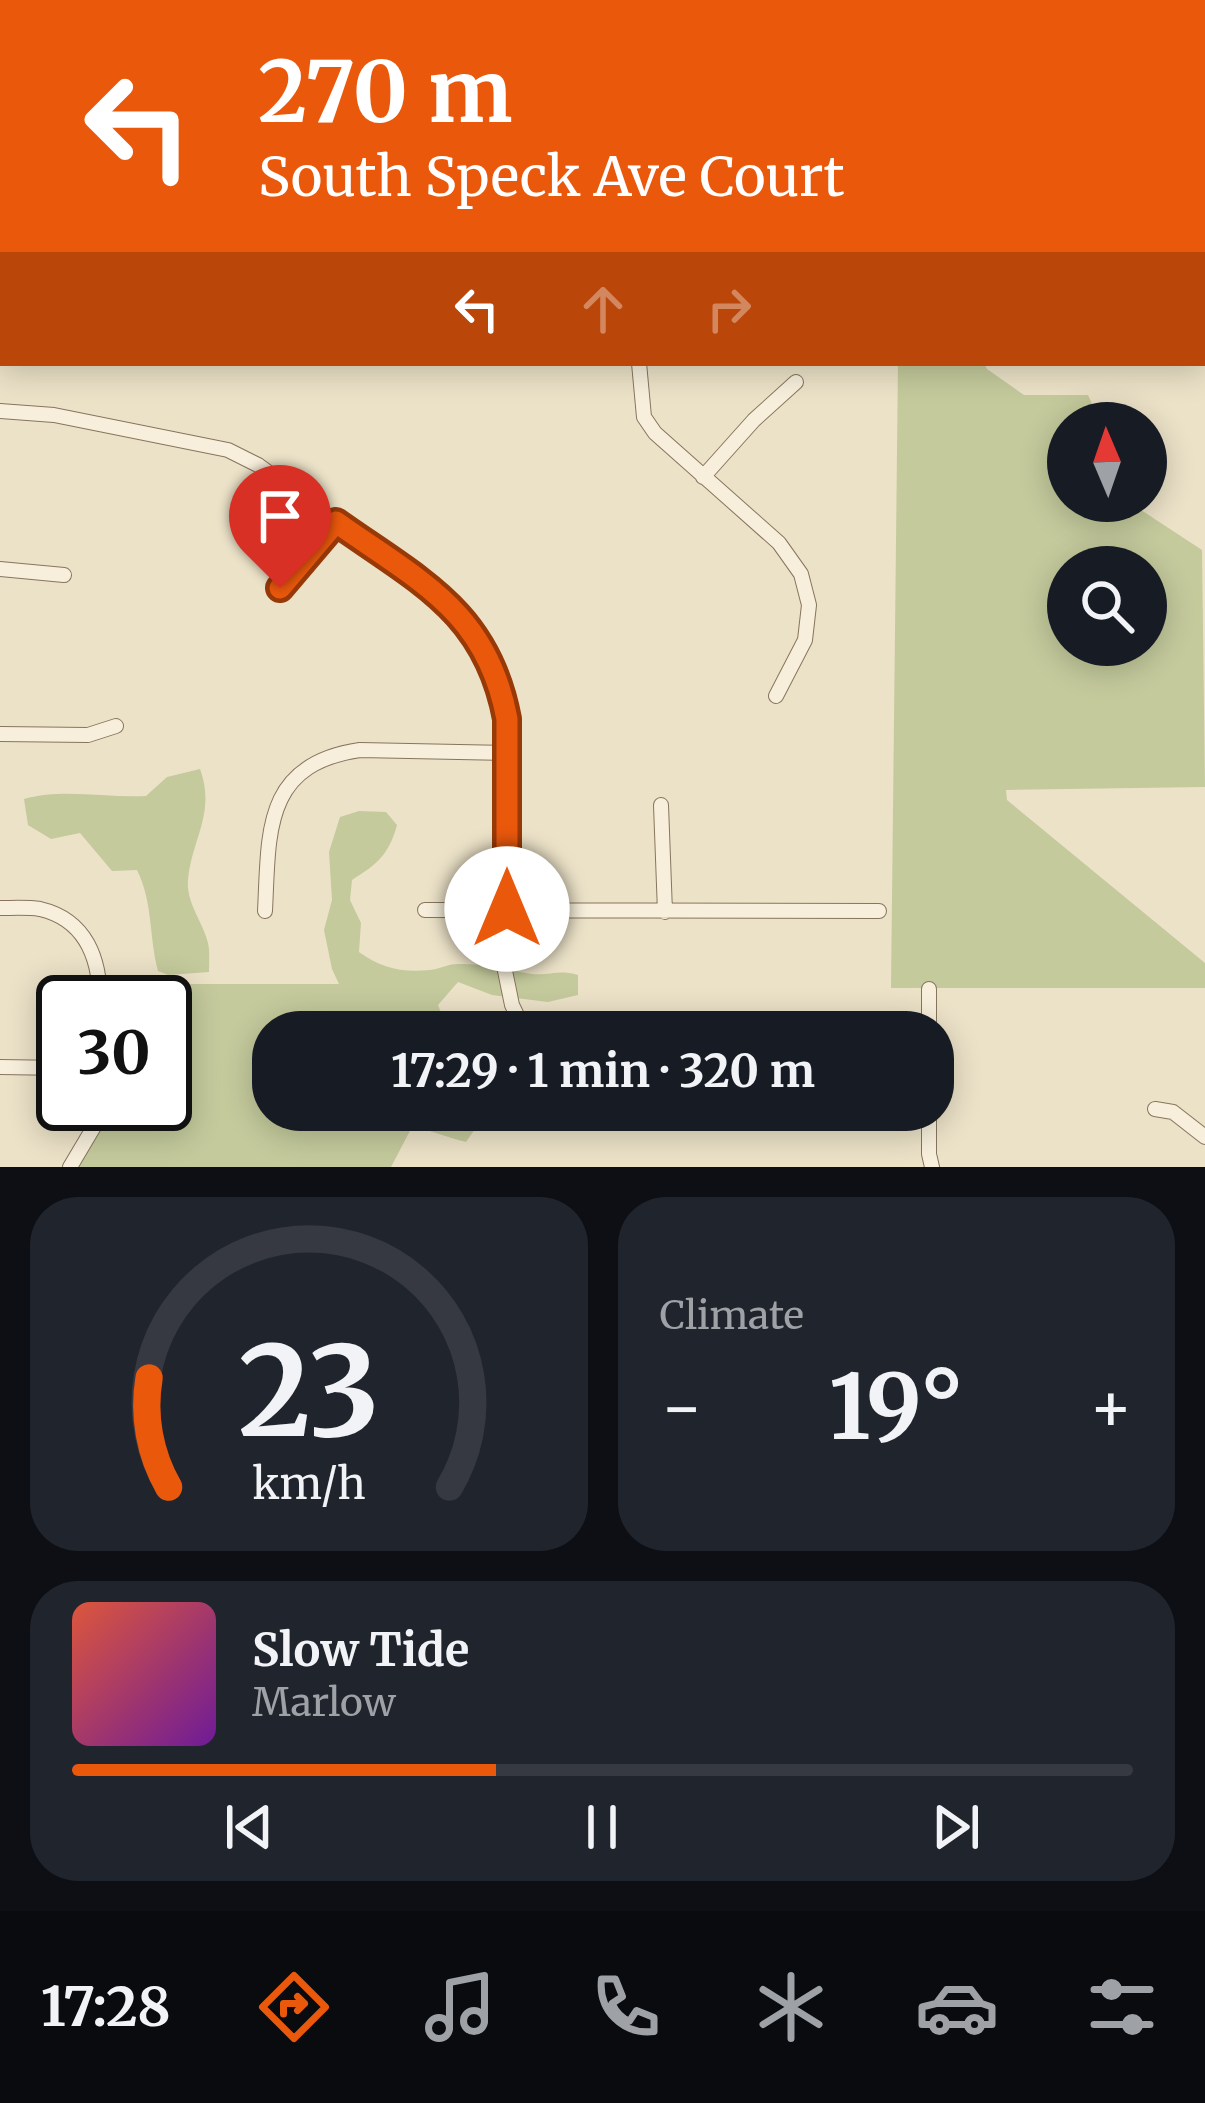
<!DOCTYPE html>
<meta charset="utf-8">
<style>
:root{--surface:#171b24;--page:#20242c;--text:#f1f3f6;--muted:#9ea1a6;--line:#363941;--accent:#ea580c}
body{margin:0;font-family:Merriweather,serif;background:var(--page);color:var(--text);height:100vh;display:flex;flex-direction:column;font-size:45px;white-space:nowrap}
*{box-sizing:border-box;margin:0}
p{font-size:39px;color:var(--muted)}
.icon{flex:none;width:66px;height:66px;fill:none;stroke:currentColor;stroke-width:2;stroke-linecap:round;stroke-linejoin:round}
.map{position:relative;height:1167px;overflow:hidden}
.side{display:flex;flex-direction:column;gap:30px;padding:30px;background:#0d0f14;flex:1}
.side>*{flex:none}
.banner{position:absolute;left:0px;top:0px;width:1206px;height:366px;box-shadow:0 6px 30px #0003;background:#ea580c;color:#fff;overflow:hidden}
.needle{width:78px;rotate:358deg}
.buttons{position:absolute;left:1047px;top:402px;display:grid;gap:24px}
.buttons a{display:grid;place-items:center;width:120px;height:120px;border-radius:50%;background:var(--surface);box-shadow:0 6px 30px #0003;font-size:60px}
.speed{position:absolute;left:36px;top:975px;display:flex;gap:24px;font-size:60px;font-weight:700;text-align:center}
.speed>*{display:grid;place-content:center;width:156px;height:156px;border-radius:50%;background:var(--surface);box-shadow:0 6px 30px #0003;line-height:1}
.speed .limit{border:6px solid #111;border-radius:18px;background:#fff;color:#111}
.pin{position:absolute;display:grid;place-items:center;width:102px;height:102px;color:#fff;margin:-123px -51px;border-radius:50% 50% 50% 0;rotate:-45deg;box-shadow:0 0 12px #0007}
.pin .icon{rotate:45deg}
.me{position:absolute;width:132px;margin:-66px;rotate:0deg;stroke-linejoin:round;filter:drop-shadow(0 0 9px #0008)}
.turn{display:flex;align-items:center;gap:42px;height:252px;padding:0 60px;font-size:54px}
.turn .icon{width:156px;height:156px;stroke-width:2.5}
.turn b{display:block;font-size:84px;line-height:102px}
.lanes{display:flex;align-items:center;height:114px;padding:0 60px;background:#0003;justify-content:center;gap:60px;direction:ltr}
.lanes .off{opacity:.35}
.big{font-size:90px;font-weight:700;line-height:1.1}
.side .card{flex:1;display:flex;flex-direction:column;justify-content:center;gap:18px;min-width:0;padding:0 42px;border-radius:48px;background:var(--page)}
.side .dial{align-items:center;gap:0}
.dial svg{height:312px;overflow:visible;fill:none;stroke:var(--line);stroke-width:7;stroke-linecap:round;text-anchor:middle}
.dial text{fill:var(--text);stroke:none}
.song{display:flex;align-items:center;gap:36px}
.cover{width:144px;height:144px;border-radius:18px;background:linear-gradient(135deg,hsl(10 70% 55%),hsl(280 70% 35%))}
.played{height:12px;border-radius:6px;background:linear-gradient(90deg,var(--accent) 40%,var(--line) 40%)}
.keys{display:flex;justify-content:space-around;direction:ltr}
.heat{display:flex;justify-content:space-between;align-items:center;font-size:66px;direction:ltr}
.side .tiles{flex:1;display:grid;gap:30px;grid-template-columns:1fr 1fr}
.card:last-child{grid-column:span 2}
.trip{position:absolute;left:252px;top:1011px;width:702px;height:120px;border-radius:48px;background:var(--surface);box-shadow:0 6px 30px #0003;font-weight:700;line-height:120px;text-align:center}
.menu{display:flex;height:192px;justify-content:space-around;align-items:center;background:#090b0e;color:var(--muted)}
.menu .icon{width:84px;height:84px}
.menu .active{color:var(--accent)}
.menu b{font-size:54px;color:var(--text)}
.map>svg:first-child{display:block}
.green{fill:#c4ca9c;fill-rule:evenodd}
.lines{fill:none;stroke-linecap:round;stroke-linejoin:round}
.street-casing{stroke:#87755e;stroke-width:16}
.path{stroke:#87755e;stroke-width:3;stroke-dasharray:9 6;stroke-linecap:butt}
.street{stroke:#f7efdb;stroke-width:14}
.route-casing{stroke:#983908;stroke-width:30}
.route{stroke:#ea580c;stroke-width:21}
</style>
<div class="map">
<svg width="1205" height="1167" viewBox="0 0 1205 1167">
<rect width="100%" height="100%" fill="#ece2c8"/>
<!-- green -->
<path class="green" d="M898,363H984L987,369L1024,395H1088L1101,423H1068V501H1137L1141,510L1202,550L1205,787L1006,790L1007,800L1205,963V988H891ZM1068,567H1146V645H1068Z
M200,769C216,813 192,838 188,880C186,903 203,922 208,943C210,952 209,962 209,972L168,975L158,971C149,937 153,902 137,870L112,871L80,833L51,839L28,825L24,799C63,788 105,798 146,796L167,777Z
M359,811L386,812L397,825C389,855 377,864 352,880L350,900L361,923L359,952C381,968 402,973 430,970C439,969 448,964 457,964C483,963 506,970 532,974C550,976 557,969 578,975V995L548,1002L492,995L458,982L438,1005L449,1032H273V1110H488L466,1142C452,1139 422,1127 412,1127L391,1167H77L107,1104H165V1002H109V984H339L332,969L324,930L332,900L329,852L340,817Z"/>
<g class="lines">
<defs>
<path id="street" d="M367,0L368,3
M638,3V0
M1030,3V0
M1203,39H1205
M1203,180H1205
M0,211H3
M1203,320H1205
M639,363L644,417L655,433L779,543L801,574L809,605L805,640L776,696
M0,411L54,415L228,450L258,465L439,597C478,632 497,669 507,719L504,966L512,1005L525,1032
M703,477L754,420L796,382
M0,569L64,575
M280,588L336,522
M0,734L88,735L116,726
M661,805L665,912
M0,908C13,908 28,907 40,909C87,920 100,960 100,1002
M425,910L879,911
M265,911C269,832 263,764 360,750L508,753
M929,989V1032
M0,1067L63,1068
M1155,1109L1173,1112L1205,1137
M929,1110V1154L932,1167
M70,1167L95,1125L101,1104"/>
</defs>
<!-- street casing -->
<use href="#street" class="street-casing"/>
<!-- path -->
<path class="path" d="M133,1104H135
M147,1104L149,1108L163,1111L174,1078L165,1068"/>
<!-- street -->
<use href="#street" class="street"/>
</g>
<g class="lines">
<defs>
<path id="route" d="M280,588L336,522C419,581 487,611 507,719V909"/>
</defs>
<!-- route casing -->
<use href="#route" class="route-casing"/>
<!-- route -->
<use href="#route" class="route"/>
</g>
</svg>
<div class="buttons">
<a><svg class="needle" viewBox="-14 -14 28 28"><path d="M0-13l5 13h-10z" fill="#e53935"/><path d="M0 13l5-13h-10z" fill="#9ea1a6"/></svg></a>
<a><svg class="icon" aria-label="search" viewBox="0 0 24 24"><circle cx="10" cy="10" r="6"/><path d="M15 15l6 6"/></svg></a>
</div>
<div class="speed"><div class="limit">30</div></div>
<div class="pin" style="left:280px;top:588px;background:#d93025"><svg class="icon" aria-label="arrive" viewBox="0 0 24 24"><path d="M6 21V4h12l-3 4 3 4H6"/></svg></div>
<svg class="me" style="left:507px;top:909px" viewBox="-20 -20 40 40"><circle r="19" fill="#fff"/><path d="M0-13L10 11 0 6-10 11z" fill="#ea580c"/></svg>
<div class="trip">17:29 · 1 min · 320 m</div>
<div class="banner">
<div class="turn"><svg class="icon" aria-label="left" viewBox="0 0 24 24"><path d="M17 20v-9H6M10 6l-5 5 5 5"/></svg><div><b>270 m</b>South Speck Ave Court</div></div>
<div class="lanes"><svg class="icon" aria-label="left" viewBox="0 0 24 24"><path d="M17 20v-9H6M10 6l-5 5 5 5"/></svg><svg class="icon off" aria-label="ahead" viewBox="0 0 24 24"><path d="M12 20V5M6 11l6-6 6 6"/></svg><svg class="icon off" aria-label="right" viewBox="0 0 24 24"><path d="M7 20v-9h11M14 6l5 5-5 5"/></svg></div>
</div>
</div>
<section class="side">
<div class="tiles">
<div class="card dial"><svg viewBox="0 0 100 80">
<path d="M14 69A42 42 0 1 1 86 69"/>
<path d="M14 69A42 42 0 0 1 9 41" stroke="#ea580c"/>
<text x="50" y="56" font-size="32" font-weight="700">23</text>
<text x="50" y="72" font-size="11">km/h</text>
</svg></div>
<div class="card"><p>Climate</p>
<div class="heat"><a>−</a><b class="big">19°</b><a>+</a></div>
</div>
<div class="card">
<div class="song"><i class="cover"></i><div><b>Slow Tide</b><p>Marlow</p></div></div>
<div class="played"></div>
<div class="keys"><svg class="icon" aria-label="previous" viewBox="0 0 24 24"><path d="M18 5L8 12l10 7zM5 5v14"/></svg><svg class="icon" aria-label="pause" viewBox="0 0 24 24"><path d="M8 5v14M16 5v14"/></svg><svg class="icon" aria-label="next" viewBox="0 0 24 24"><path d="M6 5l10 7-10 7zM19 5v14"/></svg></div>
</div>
</div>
</section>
<nav class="menu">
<b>17:28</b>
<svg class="icon active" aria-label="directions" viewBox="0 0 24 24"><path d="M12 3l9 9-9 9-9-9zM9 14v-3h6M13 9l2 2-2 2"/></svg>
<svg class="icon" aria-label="music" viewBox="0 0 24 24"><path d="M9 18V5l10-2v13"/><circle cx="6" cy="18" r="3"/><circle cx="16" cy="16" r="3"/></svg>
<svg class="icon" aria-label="phone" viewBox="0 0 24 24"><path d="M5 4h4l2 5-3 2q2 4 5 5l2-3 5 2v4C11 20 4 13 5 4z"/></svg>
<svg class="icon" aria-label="climate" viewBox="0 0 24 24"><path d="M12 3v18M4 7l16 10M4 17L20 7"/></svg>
<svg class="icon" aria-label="car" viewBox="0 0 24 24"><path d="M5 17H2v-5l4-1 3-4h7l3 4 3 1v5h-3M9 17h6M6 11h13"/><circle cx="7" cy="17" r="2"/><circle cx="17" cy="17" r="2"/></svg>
<svg class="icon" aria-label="filters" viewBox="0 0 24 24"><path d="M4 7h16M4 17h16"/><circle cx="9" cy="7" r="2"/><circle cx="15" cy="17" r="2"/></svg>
</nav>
